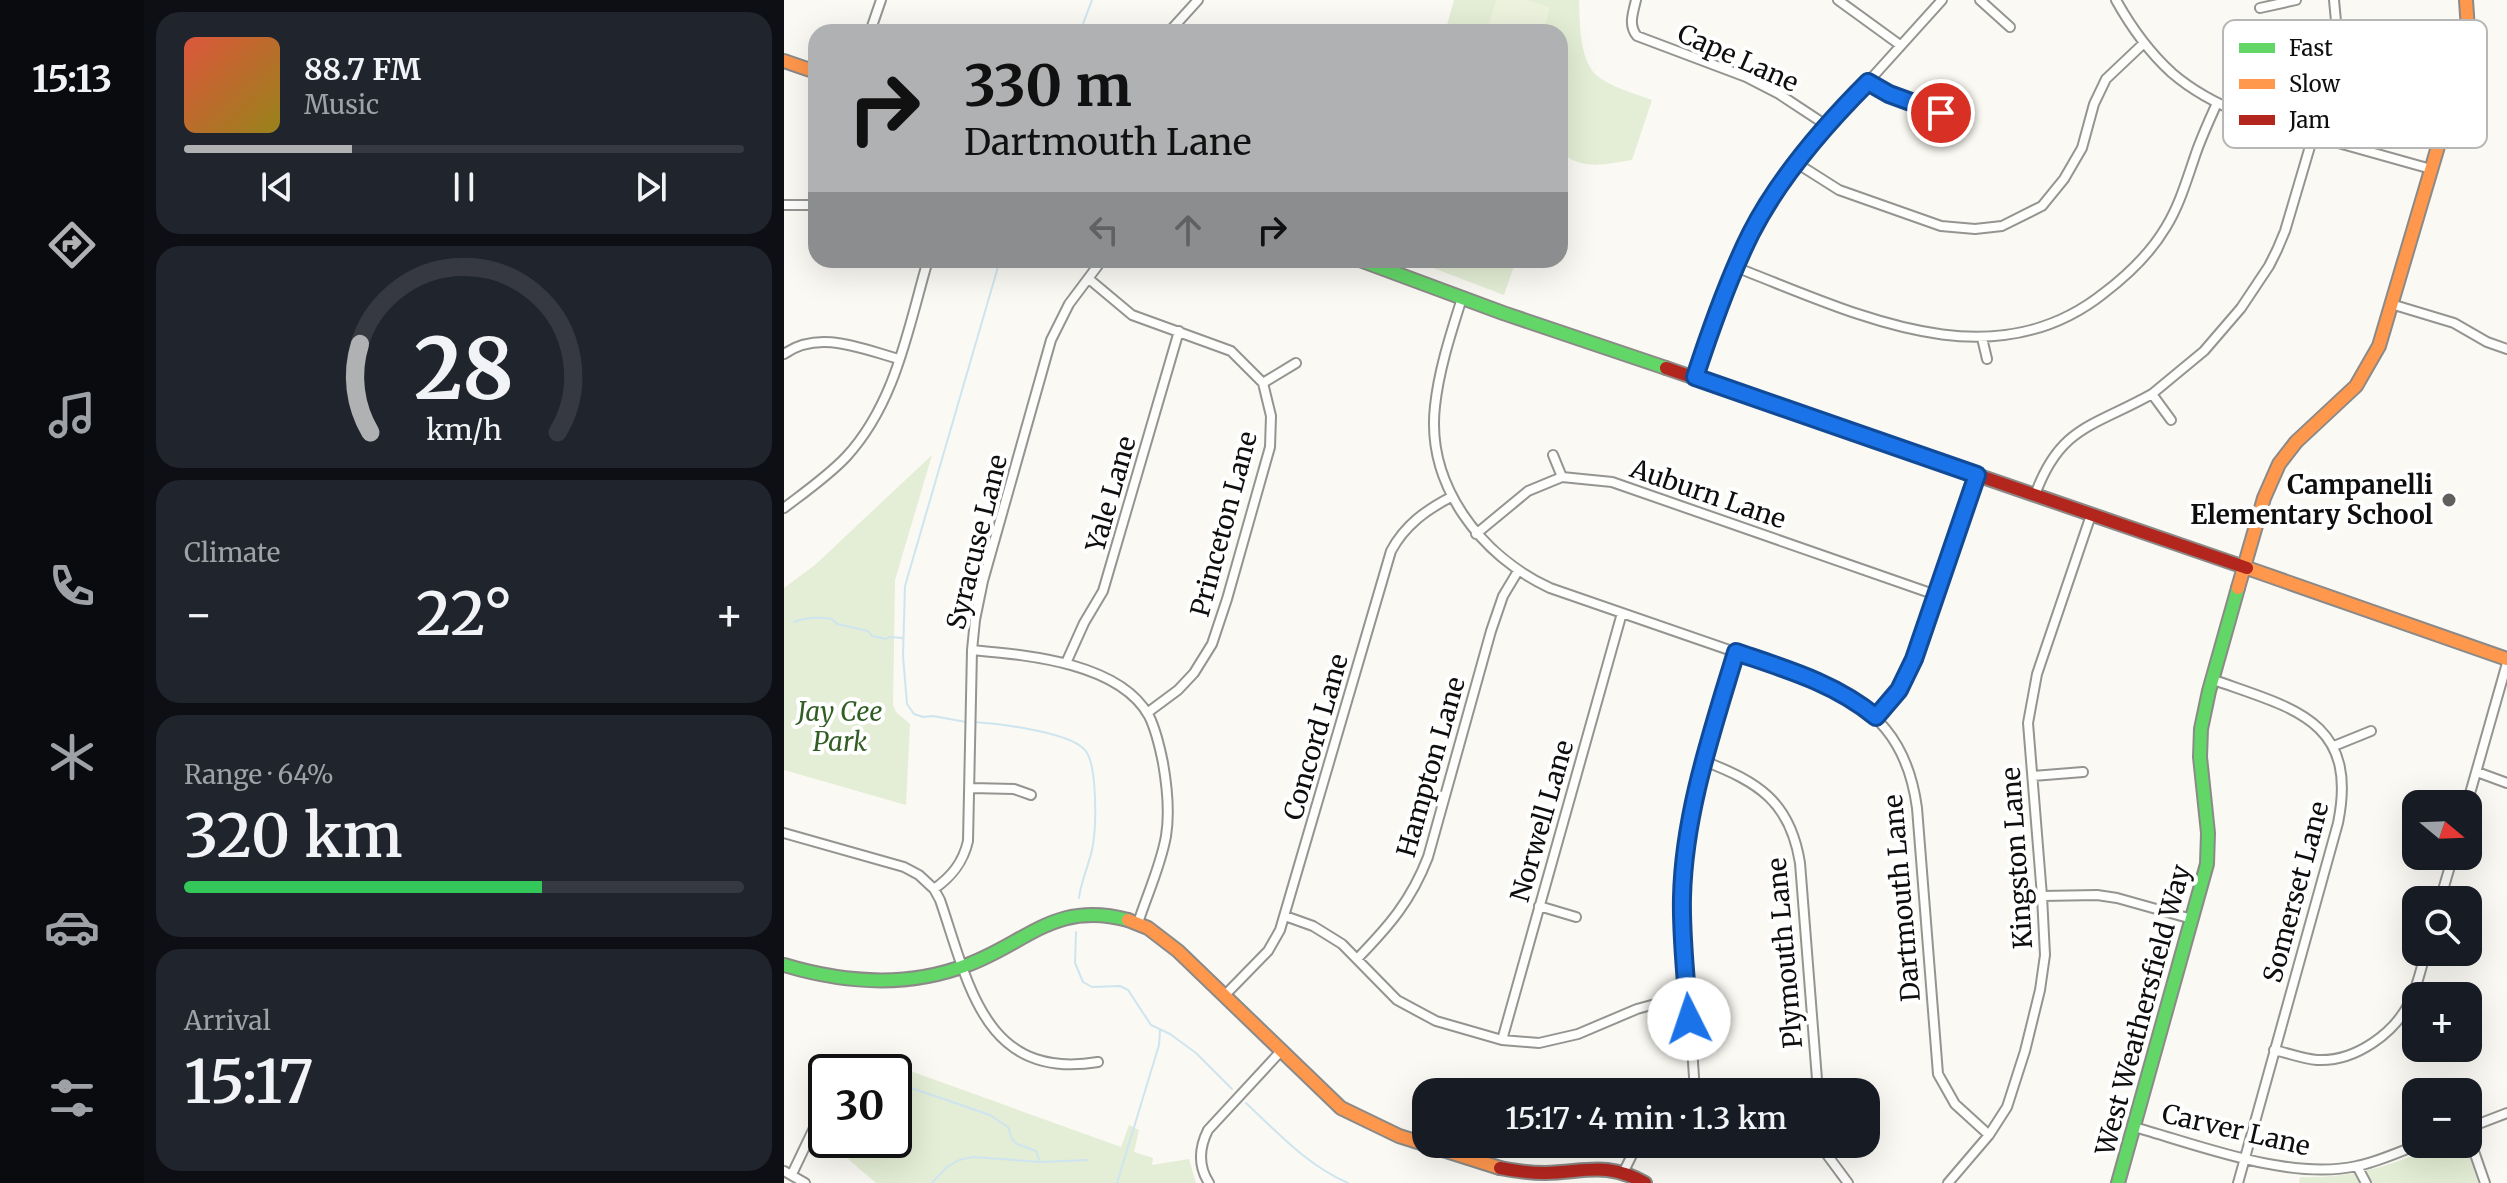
<!DOCTYPE html>
<meta charset="utf-8">
<style>
:root{--surface:#171b24;--page:#20242c;--text:#f1f3f6;--muted:#9ea1a6;--line:#363941;--accent:#b0b1b2}
body{margin:0;font-family:Merriweather,serif;background:var(--page);color:var(--text);height:100vh;display:flex;flex-direction:column;font-size:30px;white-space:nowrap}
*{box-sizing:border-box;margin:0}
p{font-size:26px;color:var(--muted)}
.icon{flex:none;width:44px;height:44px;fill:none;stroke:currentColor;stroke-width:2;stroke-linecap:round;stroke-linejoin:round}
.map{position:relative;flex:1;overflow:hidden}
.side{display:flex;flex-direction:column;gap:12px;padding:12px;background:#0d0f14;width:640px}
.side>*{flex:none}
.banner{position:absolute;left:24px;top:24px;width:760px;height:244px;border-radius:24px;box-shadow:0 8px 32px #0002;background:#b0b1b2;color:#111;overflow:hidden}
.needle{width:52px;rotate:109deg}
.tools{position:absolute;left:1618px;top:790px;display:grid;gap:16px}
.tools a{display:grid;place-items:center;width:80px;height:80px;border-radius:16px;background:var(--surface);box-shadow:0 8px 32px #0002;font-size:40px}
.speed{position:absolute;left:24px;top:1054px;display:flex;gap:16px;font-size:40px;font-weight:700;text-align:center}
.speed>*{display:grid;place-content:center;width:104px;height:104px;border-radius:50%;background:var(--surface);box-shadow:0 8px 32px #0002;line-height:1}
.speed .limit{border:4px solid #111;border-radius:12px;background:#fff;color:#111}
.pin{position:absolute;display:grid;place-items:center;width:68px;height:68px;color:#fff;margin:-34px;border:4px solid #fff;border-radius:50%;box-shadow:0 2px 8px #0007}
.me{position:absolute;width:88px;margin:-44px;rotate:356deg;stroke-linejoin:round;filter:drop-shadow(0 0 6px #0008)}
.turn{display:flex;align-items:center;gap:28px;height:168px;padding:0 24px;font-size:36px}
.turn .icon{width:104px;height:104px;stroke-width:2.5}
.turn b{display:block;font-size:56px;line-height:68px}
.lanes{display:flex;align-items:center;height:76px;padding:0 24px;background:#0003;justify-content:center;gap:40px;direction:ltr}
.lanes .off{opacity:.35}
.big{font-size:60px;font-weight:600;line-height:1.1}
.side .widget{flex:1;display:flex;flex-direction:column;justify-content:center;gap:12px;min-width:0;padding:0 28px;border-radius:24px;background:var(--page)}
.side .dial{align-items:center;gap:0}
.dial svg{height:208px;overflow:visible;fill:none;stroke:var(--line);stroke-width:7;stroke-linecap:round;text-anchor:middle}
.dial text{fill:var(--text);stroke:none}
.song{display:flex;align-items:center;gap:24px}
.cover{width:96px;height:96px;border-radius:12px;background:linear-gradient(135deg,hsl(10 70% 55%),hsl(50 70% 35%))}
.played{height:8px;border-radius:4px;background:linear-gradient(90deg,var(--accent) 30%,var(--line) 30%)}
.keys{display:flex;justify-content:space-around;direction:ltr}
.heat{display:flex;justify-content:space-between;align-items:center;font-size:44px;direction:ltr}
.charge{height:12px;border-radius:6px;background:linear-gradient(90deg,#34c759 64%,var(--line) 0)}
.trip{position:absolute;left:628px;top:1078px;width:468px;height:80px;border-radius:24px;background:var(--surface);box-shadow:0 8px 32px #0002;font-weight:600;line-height:80px;text-align:center}
main{display:flex;flex:1;min-height:0}
.tab-bar{display:flex;flex-direction:column;width:144px;justify-content:space-around;align-items:center;background:#090b0e;color:var(--muted)}
.tab-bar .icon{width:56px;height:56px}
.tab-bar .active{color:var(--accent)}
.tab-bar b{font-size:36px;color:var(--text)}
.map>svg:first-child{display:block}
.green{fill:#e4edd5}
.pitch{fill:#edf2df}
.lines{fill:none;stroke-linecap:round;stroke-linejoin:round}
.stream{stroke:#cee5f0;stroke-width:2}
.street-casing{stroke:#949491;stroke-width:12}
.fast-casing{stroke:#8b8a88;stroke-width:16}
.slow-casing{stroke:#8b8a88;stroke-width:16}
.jam-casing{stroke:#8b8a88;stroke-width:16}
.street{stroke:#fefefd;stroke-width:8}
.fast{stroke:#63d668;stroke-width:12}
.slow{stroke:#ff974d;stroke-width:12}
.jam{stroke:#b3261e;stroke-width:12}
.route-casing{stroke:#114b97;stroke-width:20}
.route{stroke:#1a73e8;stroke-width:14}
.poi-dot{fill:#61605e;stroke:#fff;stroke-width:3}
.labels{text-anchor:middle;stroke-width:8;stroke-linejoin:round;paint-order:stroke}
.street-label{font-size:26px;fill:#0e0e0e;stroke:#fff}
.poi-label{font-size:26px;font-weight:bold;fill:#0e0e0e;stroke:#fff;text-anchor:end}
.park-label{font-size:26px;font-style:italic;fill:#325e26;stroke:#fff}
.key{fill:#fff;stroke:#b7b7b7;stroke-width:2}
.key-label{font-size:22px;fill:#0e0e0e}
</style>
<main>
<nav class="tab-bar">
<b>15:13</b>
<svg class="icon active" aria-label="directions" viewBox="0 0 24 24"><path d="M12 3l9 9-9 9-9-9zM9 14v-3h6M13 9l2 2-2 2"/></svg>
<svg class="icon" aria-label="music" viewBox="0 0 24 24"><path d="M9 18V5l10-2v13"/><circle cx="6" cy="18" r="3"/><circle cx="16" cy="16" r="3"/></svg>
<svg class="icon" aria-label="phone" viewBox="0 0 24 24"><path d="M5 4h4l2 5-3 2q2 4 5 5l2-3 5 2v4C11 20 4 13 5 4z"/></svg>
<svg class="icon" aria-label="climate" viewBox="0 0 24 24"><path d="M12 3v18M4 7l16 10M4 17L20 7"/></svg>
<svg class="icon" aria-label="car" viewBox="0 0 24 24"><path d="M5 17H2v-5l4-1 3-4h7l3 4 3 1v5h-3M9 17h6M6 11h13"/><circle cx="7" cy="17" r="2"/><circle cx="17" cy="17" r="2"/></svg>
<svg class="icon" aria-label="filters" viewBox="0 0 24 24"><path d="M4 7h16M4 17h16"/><circle cx="9" cy="7" r="2"/><circle cx="15" cy="17" r="2"/></svg>
</nav>
<section class="side">
<div class="widget">
<div class="song"><i class="cover"></i><div><b>88.7 FM</b><p>Music</p></div></div>
<div class="played"></div>
<div class="keys"><svg class="icon" aria-label="previous" viewBox="0 0 24 24"><path d="M18 5L8 12l10 7zM5 5v14"/></svg><svg class="icon" aria-label="pause" viewBox="0 0 24 24"><path d="M8 5v14M16 5v14"/></svg><svg class="icon" aria-label="next" viewBox="0 0 24 24"><path d="M6 5l10 7-10 7zM19 5v14"/></svg></div>
</div>
<div class="widget dial"><svg viewBox="0 0 100 80">
<path d="M14 69A42 42 0 1 1 86 69"/>
<path d="M14 69A42 42 0 0 1 10 35" stroke="#b0b1b2"/>
<text x="50" y="56" font-size="32" font-weight="700">28</text>
<text x="50" y="72" font-size="11">km/h</text>
</svg></div>
<div class="widget"><p>Climate</p>
<div class="heat"><a>−</a><b class="big">22°</b><a>+</a></div>
</div>
<div class="widget"><p>Range · 64%</p><b class="big">320 km</b><div class="charge"></div></div>
<div class="widget"><p>Arrival</p><b class="big">15:17</b></div>
</section>
<div class="map">
<svg width="1723" height="1183" viewBox="0 0 1723 1183">
<rect width="100%" height="100%" fill="#faf9f3"/>
<!-- green -->
<path class="green" d="M670,0H795C796,22 795,49 807,69C816,84 852,94 868,100L848,160C820,164 800,171 776,152V32H661Z
M628,260H732L720,295Z
M148,455L111,580L109,705L112,712L126,724L122,805L0,770V588L31,565Z
M93,1059L337,1147L345,1125L355,1130L350,1152L369,1158L368,1165L405,1159L412,1183H92L64,1159L79,1140H110V1072H88L87,1066Z
M1657,1144H1682L1694,1183H1515L1516,1177C1567,1179 1610,1165 1657,1144Z"/>
<!-- pitch -->
<path class="pitch" d="M712,0H742L766,7L759,32H733L705,24Z"/>
<g class="lines">
<!-- stream -->
<path class="stream" d="M296,32L308,0
M10,622C22,617 36,617 48,619L53,624L84,631L88,636L102,639L105,637L119,638
M182,722L149,716L139,717L130,714L123,704L119,656L121,586L216,260
M188,722C212,723 284,732 300,749C314,762 312,826 309,845C306,863 297,880 295,898
M292,932L291,963L299,982L308,987L336,986L344,990L367,1025L386,1034L412,1053L448,1089
M110,1082L206,1115L224,1127L228,1139L233,1144L252,1151L256,1162
M462,1103C494,1133 524,1166 564,1183
M148,1183L163,1167L175,1160L189,1157L256,1162L303,1160
M333,1183L375,1045L376,1031"/>
<defs>
<path id="street" d="M852,0C849,13 844,25 853,36L962,77L995,94L1042,125
M1054,0L1116,45
M1196,0L1226,27
M1332,0C1347,27 1365,52 1388,73C1431,110 1487,125 1540,139C1576,149 1611,159 1647,169
M1476,8L1512,0
M86,32L97,0
M385,32L414,0
M1084,82L1105,94L1183,122
M1014,164L1055,190L1157,226L1191,229L1218,226L1258,206L1280,179L1298,148L1310,104L1322,79L1360,43
M0,205H32
M951,267C1069,312 1206,384 1320,293C1345,274 1366,254 1382,227C1395,206 1402,182 1410,159C1416,140 1425,121 1433,103
M305,279L348,315L447,351L479,383L487,416L486,447L443,599L428,644L410,673L394,690L363,713
M678,298C667,333 655,369 651,406C642,485 697,556 766,588L1032,680C1092,707 1124,741 1133,808L1154,1074L1171,1104L1205,1135
M1607,304L1670,323L1703,342L1723,349
M1198,338L1203,359
M0,354C35,329 78,349 115,359
M911,377L951,267L968,231L990,195L1042,125L1084,82L1158,0
M479,383L512,363
M1387,420L1368,394L1420,351L1457,308L1485,266L1493,250L1501,231L1548,72L1553,32L1550,0
M769,455L778,477
M1251,495C1276,426 1309,427 1368,394
M0,508C21,492 44,476 62,457C112,403 124,328 144,260
M692,534L744,491L778,477L828,482L1152,595
M188,650C242,655 335,662 365,716C372,730 376,748 379,763C383,786 386,812 382,836C377,865 363,895 354,923
M282,663L300,623L319,591L395,331
M1430,680C1508,708 1575,720 1554,823L1454,1183
M1092,717L1115,690L1130,659L1193,475
M1550,746L1587,731
M920,761C974,782 1006,801 1016,863L1034,1092
M1693,772L1723,783
M1249,776L1299,772
M187,788L230,789L247,795
M1683,804L1723,663
M0,833L120,867L135,875L150,889L156,900C185,984 200,1081 314,1062
M150,889C167,877 179,863 184,841L188,650L191,620L199,581L267,340L285,304L318,260
M1258,896L1313,895L1333,898L1408,919
M1656,900L1669,856
M755,906L792,917
M501,916L529,926L558,944L613,1000L652,1021L718,1040L755,1043L794,1034L853,1009L904,995
M573,959C605,926 627,901 644,857L707,631L719,596L734,571
M441,995L484,951L496,930L607,551C621,525 642,510 667,497
M718,1040L838,613
M1490,1050C1504,1053 1519,1059 1533,1060C1571,1062 1612,1033 1627,999C1634,984 1637,968 1642,952
M911,1092L898,897L904,834L920,761L952,652
M1350,1127C1415,1145 1505,1181 1573,1166C1594,1162 1616,1151 1637,1144
M1684,1128L1723,1113
M1684,1134L1701,1183
M1040,1144L1041,1152L1064,1183
M1573,1166L1582,1183
M0,1171L21,1183
M840,1171L852,1147L856,1144
M8,1174L40,1107
M425,1183C414,1166 415,1148 424,1130L498,1050
M1164,1183L1205,1135L1223,1107L1241,1051L1256,990L1261,955L1258,896L1244,723L1253,674L1307,515"/>
<path id="fast" d="M576,260L719,313L882,368
M0,965C60,983 123,988 183,965C243,943 271,900 344,920
M1334,1183L1423,864L1424,833L1416,757L1417,729L1425,691L1454,588"/>
<path id="slow" d="M0,61L32,72
M1463,568L1723,659
M1454,588L1480,498L1495,464L1512,442L1572,386L1595,346L1679,62L1684,30L1682,0
M344,920L364,928L394,951L557,1108L615,1136L716,1168"/>
<path id="jam" d="M882,368L1463,568
M716,1168C731,1171 746,1173 761,1173C802,1172 822,1161 861,1183"/>
</defs>
<!-- street casing -->
<use href="#street" class="street-casing"/>
<!-- fast casing -->
<use href="#fast" class="fast-casing"/>
<!-- slow casing -->
<use href="#slow" class="slow-casing"/>
<!-- jam casing -->
<use href="#jam" class="jam-casing"/>
<!-- street -->
<use href="#street" class="street"/>
<!-- fast -->
<use href="#fast" class="fast"/>
<!-- slow -->
<use href="#slow" class="slow"/>
<!-- jam -->
<use href="#jam" class="jam"/>
</g>
<g class="lines">
<defs>
<path id="route" d="M905,1019C902,979 897,937 898,897C900,813 928,732 952,652C1002,669 1051,683 1092,717L1115,690L1130,659L1193,475L911,377C927,328 944,279 967,233C995,178 1041,125 1084,82L1105,94L1157,113"/>
</defs>
<!-- route casing -->
<use href="#route" class="route-casing"/>
<!-- route -->
<use href="#route" class="route"/>
</g>
<!-- markers -->
<circle class="poi-dot" cx="1665" cy="500" r="8"/>
<g class="labels">
<!-- street labels -->
<g class="street-label">
<text transform="translate(954 58) rotate(24)" y="9">Cape Lane</text>
<text transform="translate(327 494) rotate(-74)" y="9">Yale Lane</text>
<text transform="translate(924 494) rotate(19)" y="9">Auburn Lane</text>
<text transform="translate(440 524) rotate(-75)" y="9">Princeton Lane</text>
<text transform="translate(193 542) rotate(-76)" y="9">Syracuse Lane</text>
<text transform="translate(532 737) rotate(-74)" y="9">Concord Lane</text>
<text transform="translate(647 767) rotate(-74)" y="9">Hampton Lane</text>
<text transform="translate(758 821) rotate(-74)" y="9">Norwell Lane</text>
<text transform="translate(1233 858) rotate(-94)" y="9">Kingston Lane</text>
<text transform="translate(1512 892) rotate(-75)" y="9">Somerset Lane</text>
<text transform="translate(1118 898) rotate(-95)" y="9">Dartmouth Lane</text>
<text transform="translate(1001 953) rotate(-95)" y="9">Plymouth Lane</text>
<text transform="translate(1359 1010) rotate(-75)" y="9">West Weathersfield Way</text>
<text transform="translate(1452 1130) rotate(13)" y="9">Carver Lane</text>
</g>
<!-- poi labels -->
<g class="poi-label">
<text x="1649" y="494">Campanelli<tspan x="1649" dy="30">Elementary School</tspan></text>
</g>
<!-- park labels -->
<g class="park-label">
<text x="56" y="721">Jay Cee<tspan x="56" dy="30">Park</tspan></text>
</g>
</g>
<!-- legend -->
<rect x="1439" y="20" width="264" height="128" rx="12" class="key"/>
<rect x="1455" y="43" width="36" height="10" fill="#63d668"/>
<rect x="1455" y="79" width="36" height="10" fill="#ff974d"/>
<rect x="1455" y="115" width="36" height="10" fill="#b3261e"/>
<g class="key-label">
<text x="1505" y="56">Fast</text>
<text x="1505" y="92">Slow</text>
<text x="1505" y="128">Jam</text>
</g>
</svg>
<div class="tools">
<a><svg class="needle" viewBox="-14 -14 28 28"><path d="M0-13l5 13h-10z" fill="#e53935"/><path d="M0 13l5-13h-10z" fill="#9ea1a6"/></svg></a>
<a><svg class="icon" aria-label="search" viewBox="0 0 24 24"><circle cx="10" cy="10" r="6"/><path d="M15 15l6 6"/></svg></a>
<a>+</a>
<a>−</a>
</div>
<div class="speed"><div class="limit">30</div></div>
<div class="pin" style="left:1157px;top:113px;background:#d93025"><svg class="icon" aria-label="arrive" viewBox="0 0 24 24"><path d="M6 21V4h12l-3 4 3 4H6"/></svg></div>
<svg class="me" style="left:905px;top:1019px" viewBox="-20 -20 40 40"><circle r="19" fill="#fff"/><path d="M0-13L10 11 0 6-10 11z" fill="#1a73e8"/></svg>
<div class="trip">15:17 · 4 min · 1.3 km</div>
<div class="banner">
<div class="turn"><svg class="icon" aria-label="right" viewBox="0 0 24 24"><path d="M7 20v-9h11M14 6l5 5-5 5"/></svg><div><b>330 m</b>Dartmouth Lane</div></div>
<div class="lanes"><svg class="icon off" aria-label="left" viewBox="0 0 24 24"><path d="M17 20v-9H6M10 6l-5 5 5 5"/></svg><svg class="icon off" aria-label="ahead" viewBox="0 0 24 24"><path d="M12 20V5M6 11l6-6 6 6"/></svg><svg class="icon" aria-label="right" viewBox="0 0 24 24"><path d="M7 20v-9h11M14 6l5 5-5 5"/></svg></div>
</div>
</div>
</main>
